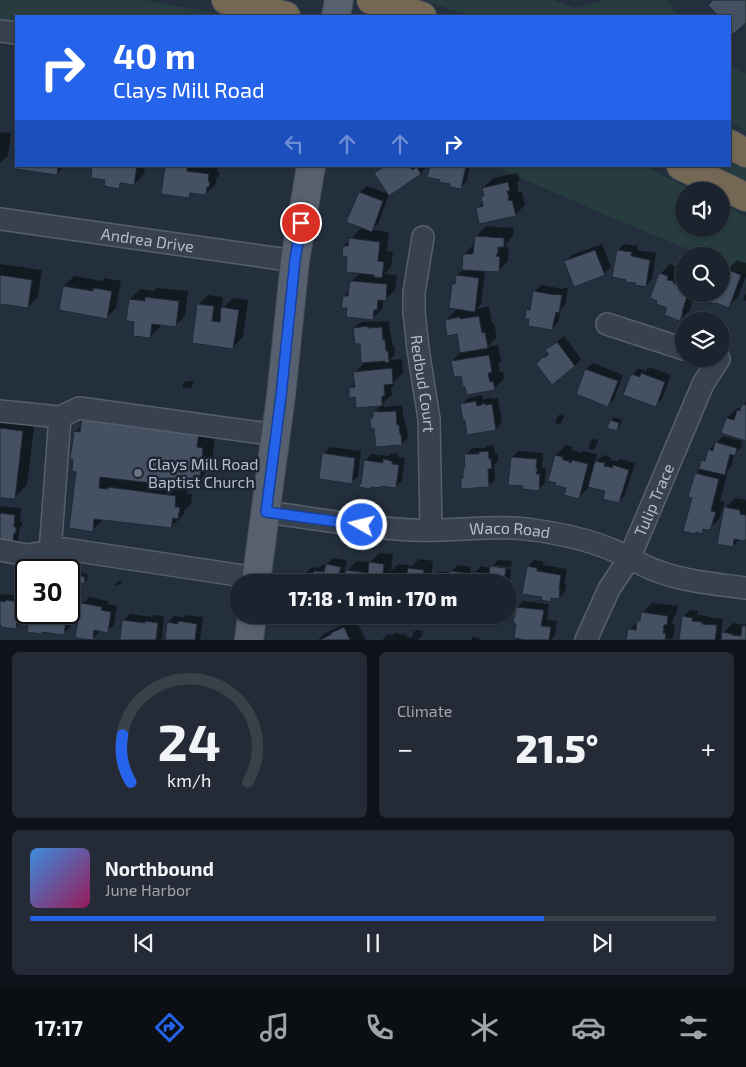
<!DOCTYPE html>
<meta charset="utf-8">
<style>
:root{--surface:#1b232e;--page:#242b36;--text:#f1f3f6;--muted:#a0a4aa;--line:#39404a;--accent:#2563eb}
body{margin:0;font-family:"Exo 2",sans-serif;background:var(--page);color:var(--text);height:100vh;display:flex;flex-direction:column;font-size:19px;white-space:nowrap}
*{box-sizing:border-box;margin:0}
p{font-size:16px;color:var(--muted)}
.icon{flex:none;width:28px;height:28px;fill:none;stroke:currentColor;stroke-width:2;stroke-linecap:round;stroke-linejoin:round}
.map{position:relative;height:640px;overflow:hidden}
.drawer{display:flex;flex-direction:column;gap:12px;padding:12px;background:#0f1319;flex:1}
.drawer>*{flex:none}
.guide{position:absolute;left:15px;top:15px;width:716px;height:152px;border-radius:0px;box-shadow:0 1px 4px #0004,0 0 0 1px var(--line);background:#2563eb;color:#fff;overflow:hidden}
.tools{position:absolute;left:675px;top:182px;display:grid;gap:10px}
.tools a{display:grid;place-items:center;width:55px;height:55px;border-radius:50%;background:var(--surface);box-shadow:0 1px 4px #0004,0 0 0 1px var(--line);font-size:25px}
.speed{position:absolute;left:15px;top:559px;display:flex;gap:10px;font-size:25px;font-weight:700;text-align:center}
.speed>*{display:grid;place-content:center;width:65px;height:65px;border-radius:50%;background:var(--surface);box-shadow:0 1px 4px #0004,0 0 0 1px var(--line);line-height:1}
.speed .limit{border:2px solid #111;border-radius:8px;background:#fff;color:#111}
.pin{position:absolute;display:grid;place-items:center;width:42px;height:42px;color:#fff;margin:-21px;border:2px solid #fff;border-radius:50%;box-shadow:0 1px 5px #0007}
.me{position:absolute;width:55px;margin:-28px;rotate:278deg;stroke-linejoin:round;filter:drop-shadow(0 0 4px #0008)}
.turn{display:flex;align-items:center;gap:18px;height:105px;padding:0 15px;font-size:22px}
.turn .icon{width:65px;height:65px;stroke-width:2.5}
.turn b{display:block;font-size:35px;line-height:42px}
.lanes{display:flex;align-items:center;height:48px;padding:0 15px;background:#0003;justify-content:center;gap:25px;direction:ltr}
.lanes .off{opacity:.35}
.big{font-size:38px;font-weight:800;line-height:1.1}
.drawer .card{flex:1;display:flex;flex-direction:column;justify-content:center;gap:8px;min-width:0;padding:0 18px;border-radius:8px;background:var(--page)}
.drawer .dial{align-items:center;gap:0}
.dial svg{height:130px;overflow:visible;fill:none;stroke:var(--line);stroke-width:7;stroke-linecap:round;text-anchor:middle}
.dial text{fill:var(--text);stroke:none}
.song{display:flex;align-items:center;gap:15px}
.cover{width:60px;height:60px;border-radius:8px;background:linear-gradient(135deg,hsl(210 70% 55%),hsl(330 70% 35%))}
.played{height:5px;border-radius:2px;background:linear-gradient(90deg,var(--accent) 75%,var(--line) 75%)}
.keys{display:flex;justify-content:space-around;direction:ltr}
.heat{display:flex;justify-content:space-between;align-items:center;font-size:28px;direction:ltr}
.drawer .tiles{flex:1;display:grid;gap:12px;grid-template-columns:1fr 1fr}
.card:last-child{grid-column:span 2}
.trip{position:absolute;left:229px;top:574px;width:288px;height:50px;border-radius:25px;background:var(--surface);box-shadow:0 1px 4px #0004,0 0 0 1px var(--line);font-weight:800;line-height:50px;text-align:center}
.menu{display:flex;height:80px;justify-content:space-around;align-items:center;background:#0b0e12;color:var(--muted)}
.menu .icon{width:35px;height:35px}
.menu .selected{color:var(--accent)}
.menu b{font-size:22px;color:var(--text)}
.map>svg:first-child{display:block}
.green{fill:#263c3f}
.shadow{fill:#0007}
.building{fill:#455162;stroke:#1f2835}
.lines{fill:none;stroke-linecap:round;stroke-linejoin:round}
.minor-casing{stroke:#565f6c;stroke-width:24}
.major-casing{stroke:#414a57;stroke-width:30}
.highway-casing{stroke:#434c59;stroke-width:30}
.minor{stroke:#38414e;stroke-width:21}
.major{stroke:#56606e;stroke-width:28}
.highway{stroke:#746855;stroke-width:28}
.route-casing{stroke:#184099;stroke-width:12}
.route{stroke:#2563eb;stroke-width:9}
.worship-dot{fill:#6b7280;stroke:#1d2633;stroke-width:2}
.labels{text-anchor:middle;stroke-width:5;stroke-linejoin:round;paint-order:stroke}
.street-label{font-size:16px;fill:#b4bcc9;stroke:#1d2633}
.poi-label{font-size:16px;fill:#b4bcc9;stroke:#1d2633;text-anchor:start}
</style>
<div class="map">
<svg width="746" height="640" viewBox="0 0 746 640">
<rect width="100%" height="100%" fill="#242f3e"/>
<!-- green -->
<path class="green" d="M0,0H144L233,16H16V23L0,20Z
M423,0H553L576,8L605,0H664L667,1L680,16H470Z
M730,65L746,74V131L730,122Z
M730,156L746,164V184L714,166H730Z
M494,166H644L695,191H684V229H721V204L746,216V274L721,264V256H704L603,214Z"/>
<!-- shadow -->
<path class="shadow" d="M0,132L11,133L8,156L0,163Z
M17,166H64L57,174Z
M94,166H145L144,174L134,184L124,182L118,187L107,179Z
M166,166H218L217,172H219V176L216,178V184L206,194L193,192L189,196Z
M383,166H427V167L420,173H376Z
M431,166H470L467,181L460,188L441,179Z
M518,173L520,180L517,182L518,187L517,188L519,192L522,191L525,205L515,215L477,208L484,202L482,197L485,195L483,188L493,178Z
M367,186L389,194L378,224L371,230L389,232L387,251L393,252L391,267L384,274L397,275L395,290L383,302V308L373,318L349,307L344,296L350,290L351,282L360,273L349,256L344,246L362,227L348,222L360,192Z
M486,226L514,228L513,236L506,244V247H509L508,261L498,271L485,270L481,304L476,309L489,306L492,323H494L497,337L487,347L498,345L501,361L498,364L500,372H503L504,379L494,388L462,375L452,361L461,352L458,333L446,320L456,310L462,309L453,284L457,281V275L463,270L464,254L474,244L476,236Z
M698,229L704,231L699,238L694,235Z
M602,244L611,267L604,273L566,262L572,255Z
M624,244L638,246L637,250L656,253L652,279L646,286L618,250Z
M737,260L746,263V277L738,297L728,306L717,302L695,298L697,294H721V266L728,269Z
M0,264L42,270L38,297L28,307L0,303Z
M670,264L677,267L676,270L682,271L684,270V294H694L690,310L680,320L668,307L660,274Z
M74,276L102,281L104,278L121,281L116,308L106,318L64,286Z
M541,285L563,289L564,288H568L565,305L561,309L558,322L552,329L530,318L527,310L532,305L534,292Z
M157,288L188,291L185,316L175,326L160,324V327L150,337L136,321L130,299L140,289L153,291Z
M746,293V301L743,299Z
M208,295L223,297L222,309L233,298L248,300L243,337L233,347L198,305Z
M374,321V322L389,321L390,335L391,334L392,345H394L395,355L389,360L402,359L403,373L394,382V385L391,388L392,395L381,405H384V407L402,405L404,419H405L406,428H407L408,438L402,444L375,427L371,419L374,416V412L381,405L356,396L350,388L356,383L355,372L366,361L361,343L354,328L361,322Z
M564,336L581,359L575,366L537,364L549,353L547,350Z
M593,363L623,375L614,399L608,406L586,369Z
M649,367L671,375L662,399L655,405L632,375L639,368L645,371Z
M186,381H193V385L190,388H183V384Z
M482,395L483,400L491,397V399L498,398L502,422L496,429L462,404L468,398Z
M746,402V440L727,418L737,408L740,409Z
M0,414L35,418L27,485L14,498L0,496Z
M560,414L564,416L562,421L560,424L555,423L557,417Z
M614,417L622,420L619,427L616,430L609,427L611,420Z
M83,424L215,435L212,461L205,468V474L192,487L188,486L187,494H192L191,504L184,511V514L171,527L104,519L92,530L77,471L75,432Z
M723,436L742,441L741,448L734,454L731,467L728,470L720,501L725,502L719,519L709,529L706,528L701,532L693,497L696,474L700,469L703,461L708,456L709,450Z
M593,439L598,440L596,447L593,450L589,449L590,442Z
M494,445L495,454L498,453V461L494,465L495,480L489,486L462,479L464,476V468L466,466L465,455L472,448H485L486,446Z
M566,445L573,447L572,451H579L578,452L581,453L583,451L597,454L595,463L603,455L611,457L610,460L613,461L614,460L618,462L620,459L635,463L625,495L619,502L607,490L589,486V487L579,497L567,487L556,455Z
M330,447L361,451L358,476L351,483L324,454Z
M519,451L543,453L542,468H546L545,483L538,489L524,485L510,484L512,457Z
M391,453L398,454V457L405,458L402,480L396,487L382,485L381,487L373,485L370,488L365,461L371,454L388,456Z
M735,498L746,500V538L740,539L733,546L725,508Z
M0,506L21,508L20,521H22V525L20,527L18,540L12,547L0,534Z
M380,553L393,554L391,571L398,564L412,566L419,559L433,561L431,578L437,572H451L457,565L471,567L469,582H346L347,571L357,561L370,562Z
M333,558L347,560L342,582H304L306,573L312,567L319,568L322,565H326Z
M498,560L512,561L511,567L495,565V568L511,569L508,594V582H473L474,573L481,566L491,568Z
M534,560L543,561V565L567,569L564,584H566L565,591L559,598L554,597L550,600L543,596L528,567Z
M37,565H41L40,570H33Z
M21,567L31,569L30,570H26V577L17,576L18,570Z
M81,573L88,574L87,580L84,583L78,576Z
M121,580L122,583L116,586L115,584Z
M0,594L26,596L22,622L16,628L0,624Z
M89,597L108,601L107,604L117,606L114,625L107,631L99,630L98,633L92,640L82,604Z
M523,601L549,604L547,620L557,621L555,635L551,640H516L518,637L517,607Z
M652,603L678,606L676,614L674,617L672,624H675L673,639L627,640L629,630L642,618V613Z
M69,607H73L70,627L63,634L43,631L42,633L31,612H69Z
M690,610L698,611V615L708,616V617L723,619L721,635L733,623L744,625L746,624V640H681L683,617Z
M130,614L152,617L153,615L164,616L162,638L161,640L121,639L123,621Z
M186,615L203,617L200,640H166L168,623L174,616L184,617Z
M354,618L366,640H318L324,634L340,626L342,623Z
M416,630L423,631L422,636L417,640H382L388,634L393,635L395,633L407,635V637L412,638L413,633Z
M473,637L480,638L479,640H471Z"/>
<!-- building -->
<path class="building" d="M713,0H746V23L733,34L730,31V16H718L708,5Z
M16,165V166H58L57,175L16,169Z
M92,166H137L134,185L120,183L119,189L104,186L105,180L91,178Z
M165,166H187V171L209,174L208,181L210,182L209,187H207L206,195L190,193L189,198L161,194Z
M385,166H410L412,170L417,167L421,174L389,196L374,173Z
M430,166H466L461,189L450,187V184L439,182L440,180L427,177Z
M508,182L510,191H507L509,198H508L509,201L512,200L516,216L479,224L476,208L483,206L481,196H484L482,188Z
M359,192L383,201L372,232L346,222Z
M475,236L504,238V247H498V254H497L496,256L500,257L499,272L462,270L463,254H473Z
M349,238L380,242L378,261L384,262L382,278L374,277V275L346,272L347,257L342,256L343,246H348Z
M595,250L605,275L574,287L564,261Z
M617,250L632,252L631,256L650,260L646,287L635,285L636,283L625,282L626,280L612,277Z
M726,269L741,275L729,308L716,303V304L705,301L704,303L694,299L696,294H721V280H723L724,278H723Z
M659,273L668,276L667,280L674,281L673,283L675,284L679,273L684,275V294H688L682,312H683L680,321L664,315L667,308L656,304L657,301L650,298Z
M0,275L32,280L28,308L0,304Z
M456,275L479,278L475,312L449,308L452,284H455Z
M350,281L387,284L386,301L378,300L377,310H374L373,320L346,317L347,308H341L343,296H348Z
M63,286L93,291V288L112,291L107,319L59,310Z
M533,291L556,295L557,294L562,295L559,313L556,312L552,330L528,326L529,319H525L526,309L530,310Z
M145,297L179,301L176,327L152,324L150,338L133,336L134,322L126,321L129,299L145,301Z
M197,304L214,306L212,321L220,322L221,307L239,310L233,349L192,343Z
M479,316L482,333L485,332L488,348L460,353L457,334L447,336L445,320L460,317V319Z
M368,326V328L382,327L383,340H385L386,351H388L389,362L385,363V361L361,363L360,344H355L353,328Z
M557,342L575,366L552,385L536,364L543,357L544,358L549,354L545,350Z
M489,355L492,372L488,373L490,382L493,381L495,390L467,395L465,387H463L461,376L454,377L451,361Z
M392,368L393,384L384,385L385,396H382V406L356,408L355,397L349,398V388L355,387L353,372Z
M585,369L618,381L608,407L576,394Z
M641,373L665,382L656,407L623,395L631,374L640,377Z
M476,401L477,406L482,405V404L485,403V405L492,404L496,430L467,435L465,420H463L460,404Z
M742,404L746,405V441L721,433L726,418L734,420L737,410L740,411Z
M378,411V412L396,411L397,425H399L400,434H401L402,445L398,446V445L376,447L374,428L371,429L370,419L373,418V412Z
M82,418L199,432L197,447L203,448L200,476L194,475L192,488L100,477L99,488L108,489V487L176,496L175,507H180L178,519L173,518L171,528L94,519L93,532L69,528L76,472L72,471L73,460L70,459L74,431L80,432Z
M610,420L619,423L617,431L607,428Z
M0,428L23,431L15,499L0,498Z
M715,442L737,448L735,456L730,454L725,475L699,469L701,460L705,461L708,449L713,451Z
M488,451L489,459H491L492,469H488L489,487L461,489V478H463V468H465L464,454H479V452Z
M322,453L355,458L352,484L319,479Z
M555,455L563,457V460L569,461V462L571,463L572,460L588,464L579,499L564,495L566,488L555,485L556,483L548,481Z
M511,457L537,459L536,468H538L536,474H540L539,491L522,489L523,486L508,485Z
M383,459L392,461V464L399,465L396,488L381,486V488L371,487V489L359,487V484H361L364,460L383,463Z
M595,461L605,463L604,466L606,467L607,466L612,468L613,465L629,470L619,503L603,499L605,491L588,487Z
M695,473L719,479L711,511L716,512L710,530L703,529L702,534L696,532L695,534L683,531L692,498L688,497Z
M724,507L740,510V514L746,515V539L745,541L734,539L733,547L717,544Z
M0,513L15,515L14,527H16V533H14L12,548L0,546Z
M369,562L384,564L382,581L379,580V582H344L346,570L368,573Z
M326,564L341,567L337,582H303L304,573L313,574L314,571L324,572Z
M490,566L506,568L504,582H472L473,572L489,574Z
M527,566L537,568V571L561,575L559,590H560L559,599L551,598V602L541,600L542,597L522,594Z
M408,568L424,570L422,582H386L387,573L401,575L400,578H406Z
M17,570L26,571V578L16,577Z
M449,571L466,573L465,581H463V582H429V578H449Z
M77,575L85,577L84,584L76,582Z
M5,600L20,602L16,629L1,627V625H0V601L5,602Z
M81,603L102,607L101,610L111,612L108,633L94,630L93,640L75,638Z
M516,607L544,610L541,626L551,627L549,640H525L514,638L516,624L513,623Z
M30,612L67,614L66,619H67V622L66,621L64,635L42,632V634L27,632Z
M641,612L668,616L667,625H664L663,628H664L663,633L666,634L665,640H626L628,629L636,630L637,620L640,621Z
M682,616L693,618L692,621L702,622V624L717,625L715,640H679Z
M122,620L145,623V621L158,623L156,640H120Z
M178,621L197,624L195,640H165L167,622L178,624Z
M742,626H746V640H721L722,632L732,634V635L741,636Z
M344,627L350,640H320L332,634L331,633Z"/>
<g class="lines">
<defs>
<g id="minor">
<path d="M0,31L16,33"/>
<path id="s1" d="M0,219L295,261"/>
<path id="s2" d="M423,237L414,293V312L418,349L429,419L431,530"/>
<path d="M607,324L684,349"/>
<path d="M0,411L60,417L79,408L276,435"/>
<path id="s3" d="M265,512C314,518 364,528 413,530C453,532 494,524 534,530C562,534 590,540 615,551C630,558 644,567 660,572C688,582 717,584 746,588"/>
<path d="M0,550L27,555L65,549L257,578"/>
<path d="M50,552L60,417"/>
<path id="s4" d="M586,640L609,589L629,559L703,384L719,359"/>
</g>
<path id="major" d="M336,16L339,0
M256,582L281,396L295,261L311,166
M249,640L252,615"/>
<path id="highway" d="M226,0L286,16
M371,0L422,16
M730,144L746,153
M681,166L746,197"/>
</defs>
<!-- minor casing -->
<use href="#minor" class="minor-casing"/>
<!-- major casing -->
<use href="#major" class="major-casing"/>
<!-- highway casing -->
<use href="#highway" class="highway-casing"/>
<!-- minor -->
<use href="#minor" class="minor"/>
<!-- major -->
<use href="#major" class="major"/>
<!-- highway -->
<use href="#highway" class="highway"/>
</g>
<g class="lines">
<defs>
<path id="route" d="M301,223L295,260L281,396L266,512L362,525"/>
</defs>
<!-- route casing -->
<use href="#route" class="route-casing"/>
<!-- route -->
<use href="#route" class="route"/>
</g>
<!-- markers -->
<circle class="worship-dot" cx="138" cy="473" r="5"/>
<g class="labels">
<!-- street labels -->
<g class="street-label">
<text dy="6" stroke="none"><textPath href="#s1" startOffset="149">Andrea Drive</textPath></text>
<text dy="6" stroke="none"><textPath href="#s2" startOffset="148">Redbud Court</textPath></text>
<text dy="6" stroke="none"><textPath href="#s4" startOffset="156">Tulip Trace</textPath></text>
<text dy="6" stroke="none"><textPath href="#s3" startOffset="246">Waco Road</textPath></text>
</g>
<!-- poi labels -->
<g class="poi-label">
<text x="148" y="470">Clays Mill Road<tspan x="148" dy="18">Baptist Church</tspan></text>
</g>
</g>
</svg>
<div class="tools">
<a><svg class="icon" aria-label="sound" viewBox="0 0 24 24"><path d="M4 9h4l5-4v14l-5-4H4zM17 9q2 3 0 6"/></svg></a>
<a><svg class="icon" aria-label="search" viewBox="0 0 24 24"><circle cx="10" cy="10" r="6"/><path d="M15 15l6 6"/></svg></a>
<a><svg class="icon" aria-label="layers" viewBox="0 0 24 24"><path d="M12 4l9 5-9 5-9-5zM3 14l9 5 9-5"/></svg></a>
</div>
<div class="speed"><div class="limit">30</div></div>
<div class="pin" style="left:301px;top:223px;background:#d93025"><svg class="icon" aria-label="arrive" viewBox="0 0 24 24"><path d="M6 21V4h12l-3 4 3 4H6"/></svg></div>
<svg class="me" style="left:362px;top:525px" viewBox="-20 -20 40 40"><circle r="17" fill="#2563eb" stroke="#fff" stroke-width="3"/><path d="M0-11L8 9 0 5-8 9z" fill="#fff"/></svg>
<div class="trip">17:18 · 1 min · 170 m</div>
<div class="guide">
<div class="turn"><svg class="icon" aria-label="right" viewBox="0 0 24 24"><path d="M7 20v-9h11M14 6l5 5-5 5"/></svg><div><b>40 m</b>Clays Mill Road</div></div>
<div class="lanes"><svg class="icon off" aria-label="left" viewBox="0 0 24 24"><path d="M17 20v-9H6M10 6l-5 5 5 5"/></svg><svg class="icon off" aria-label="ahead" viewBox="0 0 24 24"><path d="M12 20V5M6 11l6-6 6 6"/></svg><svg class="icon off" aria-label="ahead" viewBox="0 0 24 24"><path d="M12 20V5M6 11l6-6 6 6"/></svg><svg class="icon" aria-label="right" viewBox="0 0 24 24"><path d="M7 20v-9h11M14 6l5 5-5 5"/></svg></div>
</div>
</div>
<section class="drawer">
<div class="tiles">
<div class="card dial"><svg viewBox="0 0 100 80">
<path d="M14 69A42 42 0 1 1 86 69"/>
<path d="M14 69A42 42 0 0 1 9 40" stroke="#2563eb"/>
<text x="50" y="56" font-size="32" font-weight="700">24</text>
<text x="50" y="72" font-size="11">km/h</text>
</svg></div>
<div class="card"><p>Climate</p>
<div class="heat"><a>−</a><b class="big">21.5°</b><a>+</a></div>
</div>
<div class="card">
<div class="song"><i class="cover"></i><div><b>Northbound</b><p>June Harbor</p></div></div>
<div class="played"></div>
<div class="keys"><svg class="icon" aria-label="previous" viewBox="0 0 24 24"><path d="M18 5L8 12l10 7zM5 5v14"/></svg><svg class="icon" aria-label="pause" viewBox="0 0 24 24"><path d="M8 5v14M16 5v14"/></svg><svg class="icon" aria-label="next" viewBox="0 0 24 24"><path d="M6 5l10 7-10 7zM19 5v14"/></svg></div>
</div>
</div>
</section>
<nav class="menu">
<b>17:17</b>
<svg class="icon selected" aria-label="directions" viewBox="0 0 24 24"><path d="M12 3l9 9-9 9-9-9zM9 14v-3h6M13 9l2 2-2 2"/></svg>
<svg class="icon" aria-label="music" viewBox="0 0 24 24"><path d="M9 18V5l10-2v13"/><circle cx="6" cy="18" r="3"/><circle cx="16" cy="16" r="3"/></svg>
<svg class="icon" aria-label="phone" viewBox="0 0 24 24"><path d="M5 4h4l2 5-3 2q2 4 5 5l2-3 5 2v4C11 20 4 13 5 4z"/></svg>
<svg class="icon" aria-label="climate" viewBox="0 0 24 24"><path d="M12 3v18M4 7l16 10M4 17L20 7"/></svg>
<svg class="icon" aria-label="car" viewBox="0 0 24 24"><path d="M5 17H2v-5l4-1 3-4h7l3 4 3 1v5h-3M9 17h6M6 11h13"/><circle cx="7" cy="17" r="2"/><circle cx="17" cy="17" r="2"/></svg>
<svg class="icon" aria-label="filters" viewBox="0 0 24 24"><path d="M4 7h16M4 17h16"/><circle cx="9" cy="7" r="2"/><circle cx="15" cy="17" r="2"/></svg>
</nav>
